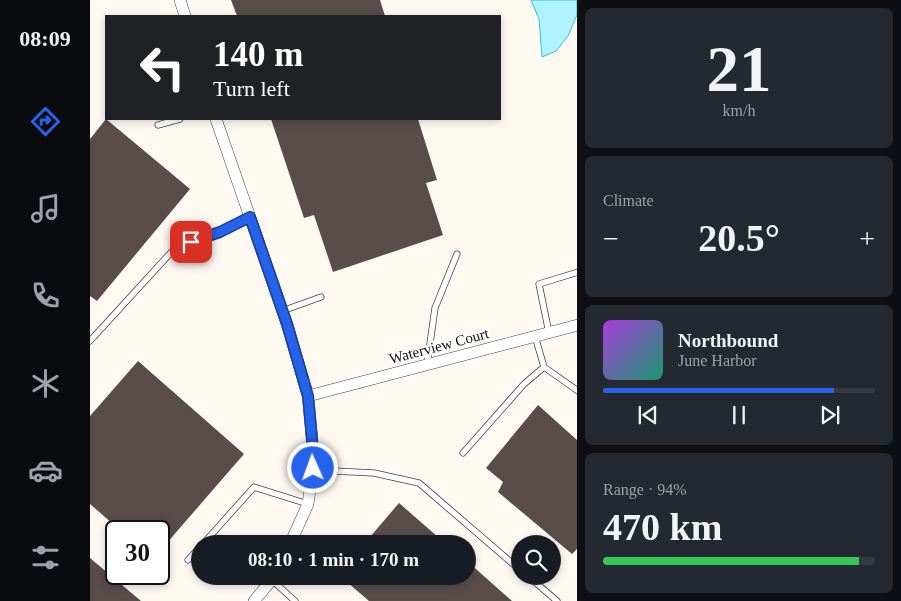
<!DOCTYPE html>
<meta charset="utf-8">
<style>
:root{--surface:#171b24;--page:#242831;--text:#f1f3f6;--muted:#9ea1a6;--line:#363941;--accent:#2563eb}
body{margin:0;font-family:"Times New Roman",serif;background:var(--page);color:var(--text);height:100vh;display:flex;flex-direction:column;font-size:19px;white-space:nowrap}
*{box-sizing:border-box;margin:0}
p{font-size:16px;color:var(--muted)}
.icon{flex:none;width:28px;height:28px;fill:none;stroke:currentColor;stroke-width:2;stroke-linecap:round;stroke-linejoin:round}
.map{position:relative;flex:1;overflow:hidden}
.panel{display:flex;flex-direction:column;gap:8px;padding:8px;background:#0d0f14;width:324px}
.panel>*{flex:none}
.hud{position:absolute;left:15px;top:15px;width:396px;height:105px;border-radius:0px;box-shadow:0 2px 8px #0003;background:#202124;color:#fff;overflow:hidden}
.buttons{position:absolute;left:421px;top:535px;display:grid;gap:10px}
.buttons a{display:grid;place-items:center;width:50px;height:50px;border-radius:50%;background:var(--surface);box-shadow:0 2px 8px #0003;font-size:25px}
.speed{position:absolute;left:15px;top:520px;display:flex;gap:10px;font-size:25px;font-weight:700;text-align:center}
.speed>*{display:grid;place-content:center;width:65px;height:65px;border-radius:50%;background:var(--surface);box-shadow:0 2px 8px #0003;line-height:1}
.speed .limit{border:2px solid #111;border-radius:8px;background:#fff;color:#111}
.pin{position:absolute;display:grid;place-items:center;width:42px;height:42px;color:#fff;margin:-21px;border-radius:10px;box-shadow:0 2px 8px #0006}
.me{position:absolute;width:55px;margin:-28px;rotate:358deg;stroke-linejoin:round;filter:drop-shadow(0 0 4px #0008)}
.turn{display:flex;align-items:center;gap:18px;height:105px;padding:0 25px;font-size:22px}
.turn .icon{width:65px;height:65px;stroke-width:2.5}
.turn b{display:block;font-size:35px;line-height:42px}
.big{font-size:38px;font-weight:700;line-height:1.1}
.panel .widget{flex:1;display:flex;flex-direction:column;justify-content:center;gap:8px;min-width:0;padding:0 18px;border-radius:8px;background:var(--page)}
.panel .dial{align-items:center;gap:0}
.dial b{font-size:65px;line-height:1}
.song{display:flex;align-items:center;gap:15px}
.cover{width:60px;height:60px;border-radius:8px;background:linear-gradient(135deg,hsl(280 70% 55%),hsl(160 70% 35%))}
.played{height:5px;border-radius:2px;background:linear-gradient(90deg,var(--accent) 85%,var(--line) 85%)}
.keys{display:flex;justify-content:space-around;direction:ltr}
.heat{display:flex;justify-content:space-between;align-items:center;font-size:28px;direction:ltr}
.charge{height:8px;border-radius:4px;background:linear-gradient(90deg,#34c759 94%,var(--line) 0)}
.trip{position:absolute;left:101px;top:535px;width:285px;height:50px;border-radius:25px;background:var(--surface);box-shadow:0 2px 8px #0003;font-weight:700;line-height:50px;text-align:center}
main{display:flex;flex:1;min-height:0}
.menu{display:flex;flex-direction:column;width:90px;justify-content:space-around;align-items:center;background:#090b0e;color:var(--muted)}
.menu .icon{width:35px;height:35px}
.menu .selected{color:var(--accent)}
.menu b{font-size:22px;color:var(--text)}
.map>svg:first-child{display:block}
.water{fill:#b1f3fc;stroke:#30c3da}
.building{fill:#594c4b}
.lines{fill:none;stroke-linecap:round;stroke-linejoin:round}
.service-casing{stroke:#424242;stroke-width:7}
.minor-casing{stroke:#424242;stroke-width:12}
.service{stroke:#fff;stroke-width:5.5}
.minor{stroke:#fff;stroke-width:11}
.route-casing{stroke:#184099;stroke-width:12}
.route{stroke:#2563eb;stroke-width:9}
.labels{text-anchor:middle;stroke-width:5;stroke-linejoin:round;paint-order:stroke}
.street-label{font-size:15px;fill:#0f0f0f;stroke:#fff}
</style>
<main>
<nav class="menu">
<b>08:09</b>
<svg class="icon selected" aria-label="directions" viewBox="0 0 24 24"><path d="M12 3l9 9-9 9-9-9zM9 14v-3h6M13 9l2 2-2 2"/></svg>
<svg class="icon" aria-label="music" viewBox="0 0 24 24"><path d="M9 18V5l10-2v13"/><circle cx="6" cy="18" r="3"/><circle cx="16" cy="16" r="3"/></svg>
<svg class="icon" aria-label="phone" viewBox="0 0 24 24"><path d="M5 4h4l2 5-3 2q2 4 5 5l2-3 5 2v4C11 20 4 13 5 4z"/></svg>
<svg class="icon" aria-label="climate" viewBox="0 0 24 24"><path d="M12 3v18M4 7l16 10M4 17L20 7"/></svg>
<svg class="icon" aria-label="car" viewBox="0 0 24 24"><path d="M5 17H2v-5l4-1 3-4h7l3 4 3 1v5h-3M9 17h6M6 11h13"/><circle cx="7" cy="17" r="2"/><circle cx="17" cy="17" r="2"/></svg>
<svg class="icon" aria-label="filters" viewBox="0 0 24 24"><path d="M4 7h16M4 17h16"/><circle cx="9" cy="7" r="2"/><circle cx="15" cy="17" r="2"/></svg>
</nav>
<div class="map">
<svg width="488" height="601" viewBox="0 0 488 601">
<rect width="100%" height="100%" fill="#fff9f2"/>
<!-- water -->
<path class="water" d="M441,0H487V15L478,36L466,51L452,57L449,19Z"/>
<!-- building -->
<path class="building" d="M141,0H290L295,16H147Z
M16,119L100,189L7,301L0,296V139Z
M181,119H328L347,180L336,183L353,235L243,272L224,215L214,218Z
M48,361L154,454L69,552V531H31L0,504V416Z
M448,405L488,441V548L482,554L408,492L413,482L396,468Z
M309,503L356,544H274Z
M0,558L51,601H0Z
M378,562L422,601H279L250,576H378Z"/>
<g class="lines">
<defs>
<path id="service" d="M68,125L90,119
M192,311L231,297
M459,333L449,284L488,272
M445,336L454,367
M0,341L86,247L130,232L160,217
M337,365L345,308L367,254
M373,453L434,384L454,367L488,391
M223,470L284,473L329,483L430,570
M113,544L164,487L218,504
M98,560L110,547
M438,576L467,601
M182,580L205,601"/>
<path id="minor" d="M90,0L95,16
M126,119L197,324L218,396L222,439L223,468L218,504L200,544
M218,396L488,325
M164,601L185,576"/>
</defs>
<!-- service casing -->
<use href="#service" class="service-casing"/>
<!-- minor casing -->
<use href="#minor" class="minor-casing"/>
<!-- service -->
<use href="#service" class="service"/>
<!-- minor -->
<use href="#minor" class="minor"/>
</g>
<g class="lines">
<defs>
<path id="route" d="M101,242L130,232L160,217L197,324L218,396L222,439L223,468"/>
</defs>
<!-- route casing -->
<use href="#route" class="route-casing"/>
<!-- route -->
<use href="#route" class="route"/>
</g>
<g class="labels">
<!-- street labels -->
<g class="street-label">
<text transform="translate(349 346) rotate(-15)" y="5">Waterview Court</text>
</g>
</g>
</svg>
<div class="buttons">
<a><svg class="icon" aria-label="search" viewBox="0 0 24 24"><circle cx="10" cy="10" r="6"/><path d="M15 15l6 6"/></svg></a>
</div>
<div class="speed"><div class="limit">30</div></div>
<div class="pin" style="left:101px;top:242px;background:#d93025"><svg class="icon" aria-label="arrive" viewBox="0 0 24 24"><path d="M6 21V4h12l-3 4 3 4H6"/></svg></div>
<svg class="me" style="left:223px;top:468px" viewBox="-20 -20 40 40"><circle r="17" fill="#2563eb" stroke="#fff" stroke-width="3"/><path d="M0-11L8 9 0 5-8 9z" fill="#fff"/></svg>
<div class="trip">08:10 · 1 min · 170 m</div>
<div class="hud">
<div class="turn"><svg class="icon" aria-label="left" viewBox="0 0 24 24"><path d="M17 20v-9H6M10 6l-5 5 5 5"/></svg><div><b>140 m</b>Turn left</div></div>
</div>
</div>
<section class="panel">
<div class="widget dial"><b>21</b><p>km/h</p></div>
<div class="widget"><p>Climate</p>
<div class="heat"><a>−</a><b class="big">20.5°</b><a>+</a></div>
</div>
<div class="widget">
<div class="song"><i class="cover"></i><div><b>Northbound</b><p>June Harbor</p></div></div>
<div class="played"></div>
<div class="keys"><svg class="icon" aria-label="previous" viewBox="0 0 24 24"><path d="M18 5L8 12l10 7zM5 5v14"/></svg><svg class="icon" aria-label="pause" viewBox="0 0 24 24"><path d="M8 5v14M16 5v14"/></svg><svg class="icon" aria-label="next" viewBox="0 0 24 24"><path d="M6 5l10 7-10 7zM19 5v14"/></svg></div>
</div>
<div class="widget"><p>Range · 94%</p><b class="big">470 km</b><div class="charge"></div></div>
</section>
</main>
